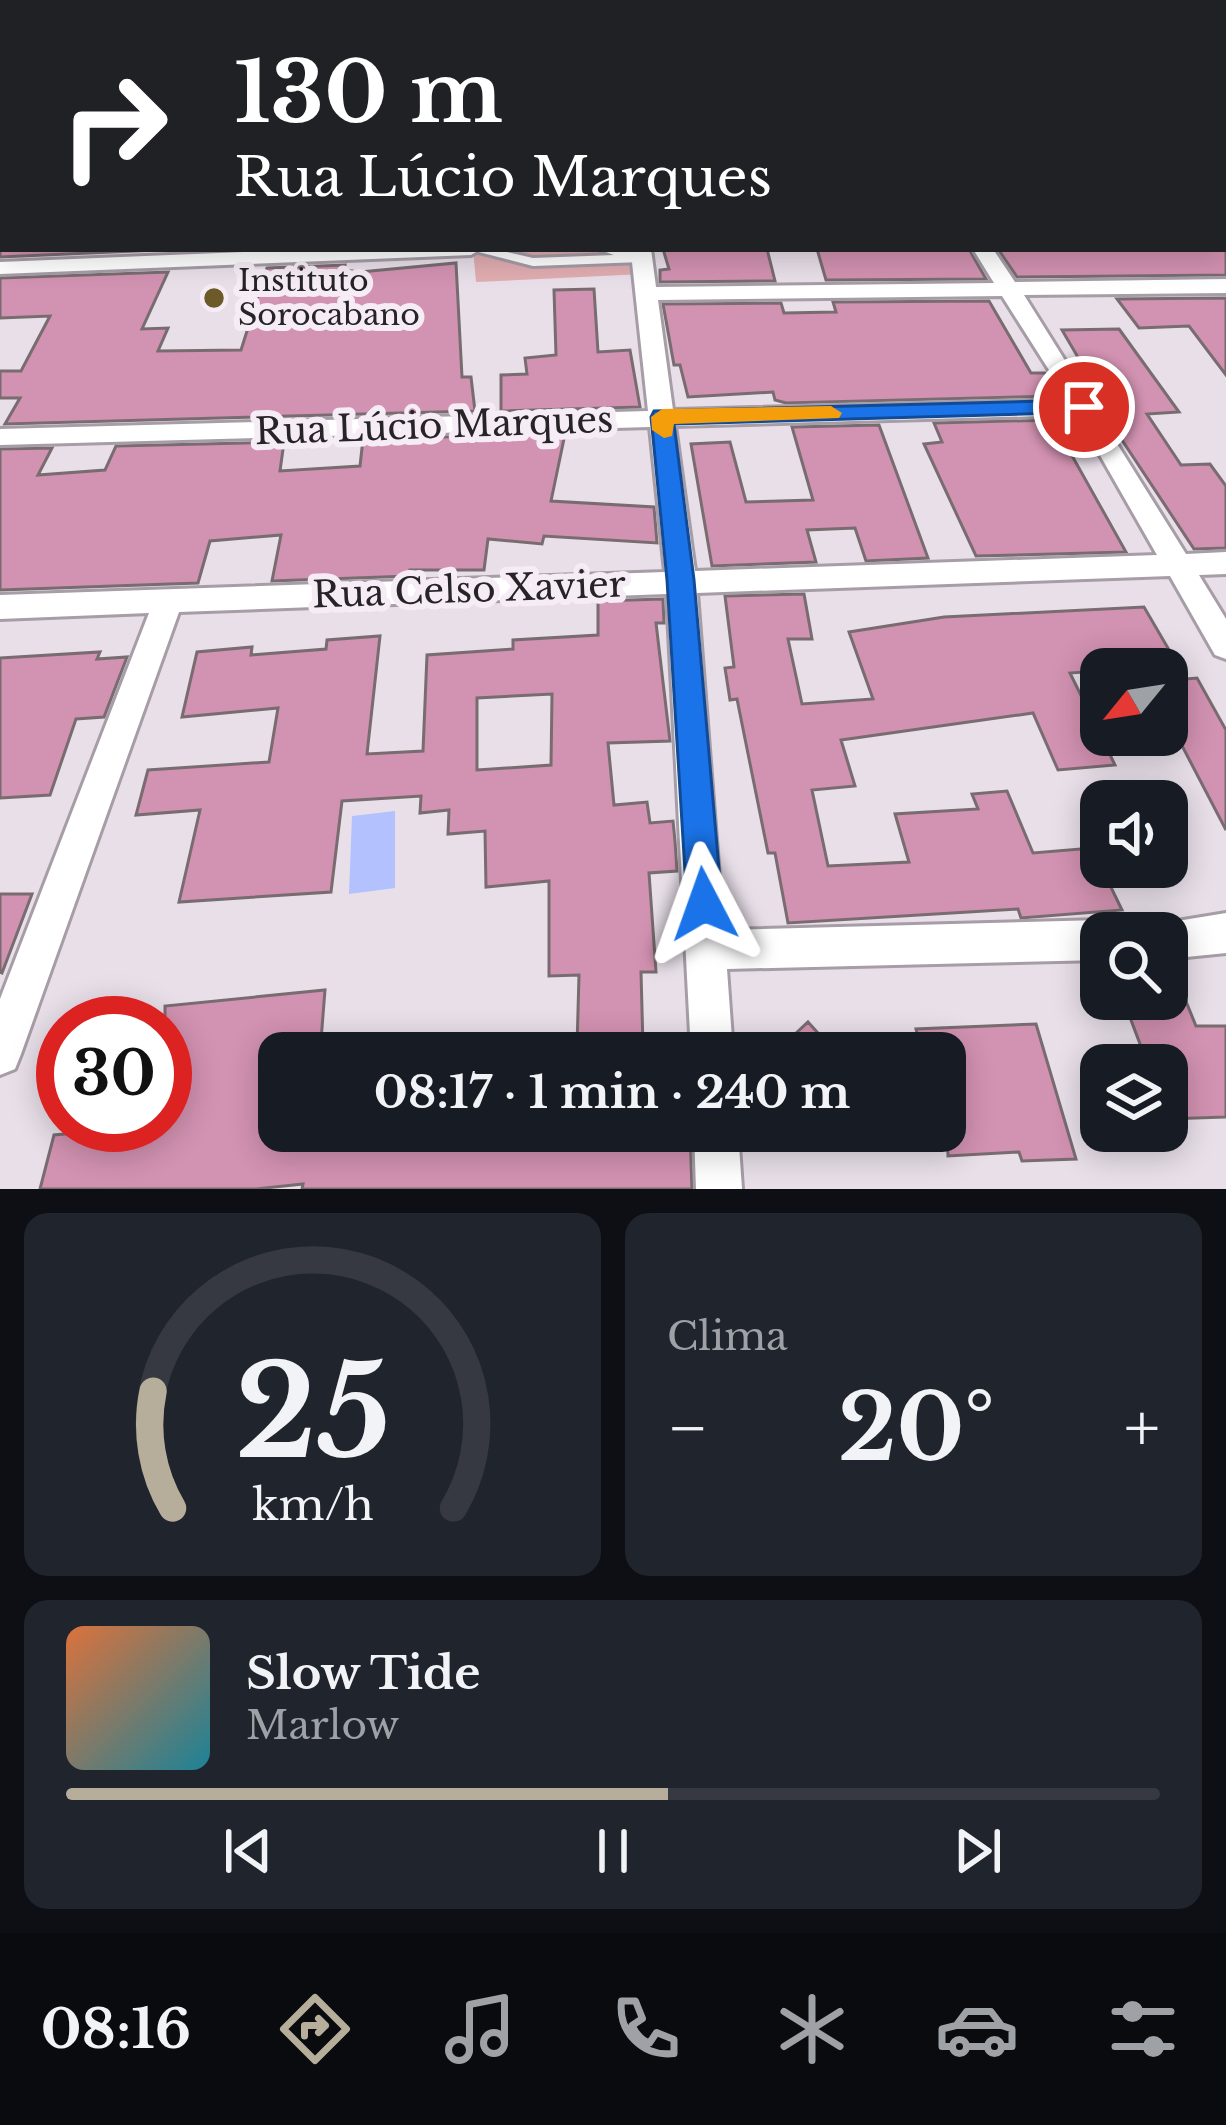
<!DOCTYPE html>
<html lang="pt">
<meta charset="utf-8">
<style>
:root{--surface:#171b24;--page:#20242c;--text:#f1f3f6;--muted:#9ea1a6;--line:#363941;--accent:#b6ae9a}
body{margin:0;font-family:"Libre Baskerville",serif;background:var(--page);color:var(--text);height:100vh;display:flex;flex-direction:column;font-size:45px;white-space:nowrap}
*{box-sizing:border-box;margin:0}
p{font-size:39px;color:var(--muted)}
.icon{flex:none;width:66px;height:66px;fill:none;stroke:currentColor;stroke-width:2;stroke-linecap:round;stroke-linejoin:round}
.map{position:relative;height:1189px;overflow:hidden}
.sheet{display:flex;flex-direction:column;gap:24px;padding:24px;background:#0d0f14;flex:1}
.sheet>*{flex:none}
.banner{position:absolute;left:0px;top:0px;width:1227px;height:252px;box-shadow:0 6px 30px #0003;background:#202124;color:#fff;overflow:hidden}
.needle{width:78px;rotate:240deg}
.tools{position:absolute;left:1080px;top:648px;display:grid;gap:24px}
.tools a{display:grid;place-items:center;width:108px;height:108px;border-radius:24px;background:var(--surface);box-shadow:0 6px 30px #0003;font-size:60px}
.speed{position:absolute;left:36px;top:996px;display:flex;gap:24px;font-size:60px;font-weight:700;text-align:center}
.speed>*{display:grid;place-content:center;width:156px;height:156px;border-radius:50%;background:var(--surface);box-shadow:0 6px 30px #0003;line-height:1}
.speed .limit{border:18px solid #d22;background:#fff;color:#111}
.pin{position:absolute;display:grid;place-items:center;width:102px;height:102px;color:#fff;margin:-51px;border:6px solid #fff;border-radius:50%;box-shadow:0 3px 12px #0007}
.me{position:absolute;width:132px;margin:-66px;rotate:356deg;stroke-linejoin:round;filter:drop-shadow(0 0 9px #0008)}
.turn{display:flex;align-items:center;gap:42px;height:252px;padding:0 36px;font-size:54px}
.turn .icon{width:156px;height:156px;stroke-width:2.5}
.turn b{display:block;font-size:84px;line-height:102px}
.big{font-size:90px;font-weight:800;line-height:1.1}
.sheet .tile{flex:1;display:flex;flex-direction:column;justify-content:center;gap:18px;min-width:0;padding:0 42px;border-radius:24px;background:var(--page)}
.sheet .dial{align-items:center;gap:0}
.dial svg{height:312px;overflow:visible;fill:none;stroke:var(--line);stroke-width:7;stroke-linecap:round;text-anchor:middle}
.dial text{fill:var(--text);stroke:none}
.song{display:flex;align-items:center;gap:36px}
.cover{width:144px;height:144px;border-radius:18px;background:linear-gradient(135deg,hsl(20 70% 55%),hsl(190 70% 35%))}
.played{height:12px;border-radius:6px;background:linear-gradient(90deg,var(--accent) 55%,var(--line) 55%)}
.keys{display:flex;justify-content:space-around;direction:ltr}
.heat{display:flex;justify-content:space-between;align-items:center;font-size:66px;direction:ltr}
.sheet .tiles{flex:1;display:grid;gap:24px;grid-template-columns:1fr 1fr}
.tile:last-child{grid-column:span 2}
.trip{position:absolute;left:258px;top:1032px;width:708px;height:120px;border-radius:24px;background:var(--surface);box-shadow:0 6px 30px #0003;font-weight:800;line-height:120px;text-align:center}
.tabs{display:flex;height:192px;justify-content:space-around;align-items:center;background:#090b0e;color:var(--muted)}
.tabs .icon{width:84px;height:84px}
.tabs .current{color:var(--accent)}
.tabs b{font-size:54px;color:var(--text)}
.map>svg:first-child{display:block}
.green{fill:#e1adb1}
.water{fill:#b3c1fe}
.building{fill:#d292b1;stroke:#786c71;stroke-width:3;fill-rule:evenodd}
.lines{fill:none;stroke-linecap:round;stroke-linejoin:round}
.service-casing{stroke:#a69da7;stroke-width:6}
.pedestrian-casing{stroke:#a69da7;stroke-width:6}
.minor-casing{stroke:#a69da7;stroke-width:6}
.service{fill:#fff;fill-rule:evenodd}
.pedestrian{fill:#fff;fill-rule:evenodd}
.minor{fill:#fff;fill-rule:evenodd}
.route{fill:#1a73e8;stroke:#114b97;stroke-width:3}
.slow{fill:#f59e0b}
.poi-dot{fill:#6d5a29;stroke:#f6ecf6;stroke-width:4.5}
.labels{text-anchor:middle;stroke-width:12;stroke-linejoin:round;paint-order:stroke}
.far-poi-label{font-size:30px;fill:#272428;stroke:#f6ecf6;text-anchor:start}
.street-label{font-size:36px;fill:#272428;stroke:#f6ecf6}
</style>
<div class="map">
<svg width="1226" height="1189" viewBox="0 0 1226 1189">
<rect width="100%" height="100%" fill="#e8dfe9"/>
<!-- green -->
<path class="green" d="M473,249H608L642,258L644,274L476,282Z"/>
<!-- water -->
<path class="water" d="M395,811V888L349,894L352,816Z"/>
<!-- building -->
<path class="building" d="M0,249H179L0,257Z
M663,249H767L775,281L660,282V270L669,269Z
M817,249H969L986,279L826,280Z
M998,249H1226V275L1017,277Z
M456,263L462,377H471L475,411L5,424L20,398H0V371H21L50,316L0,318V278L168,272L142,329L168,328L158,351L241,350L267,268L345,265L344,270L360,272Z
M594,289L598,352L630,350L640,407L501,411V375L527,374L525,358L556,355L554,290Z
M1226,298V375L1189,326L1139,328L1117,299Z
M989,301L1031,373H1045L1060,396L786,403L775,400L773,392L688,397L680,365H674L663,304L781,303L784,313L836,312L833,302Z
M1119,329L1179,412L1147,414L1181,465L1210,464L1226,486V548L1194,549L1077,372L1086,371L1062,330Z
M1052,420L1126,552L976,556L924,444L942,442L934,423Z
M879,425L928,558L866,561L855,528L807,530L816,562L712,566L691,444L730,442L746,502L813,500L792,427Z
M565,434L551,501L654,507L657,543L544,536L542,544L488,539L484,570H410V576L272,581L281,535L210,541L198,583L0,590V449L52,448L38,475L105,470L116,446L284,442L280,471L360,466L363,439Z
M804,594L812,639H788L802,704L873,699L849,632L944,617L1144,607L1186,679L1197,678L1226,730V830L1167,717V666L1070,673L1115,765L1058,770L1033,713L841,740L855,786L812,790L828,866L909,862L895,814L978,809L972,794L1007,791L1033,853L1092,848L1122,910L1021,918L1018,909L788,923L775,853H768L737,699L730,700L725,668L734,667L725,596Z
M663,599L664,623H656L670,741L608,743L614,805L647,802L650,823L673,821L675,841L677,871L649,873L656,972H641L643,1046L577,1047L579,975L549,976V881L486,887L485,831L448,834L449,810L420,813L421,796L342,801L331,892L179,902L200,810L136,815L148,770L269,762L278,708L182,717L197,652L252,647L251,655L326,649L327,640L380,636L367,754L423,751L427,655L513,649V640L598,635V601ZM552,694L551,765L477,770V698Z
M100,652L97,659L127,657L104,717L76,719L50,795L0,798V658Z
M0,894H32L2,973L0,972Z
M325,990L320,1053H279L272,1131H358L356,1150L690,1133L692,1189H302L303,1184L256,1189H40L54,1135L165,1125V1006Z
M1123,999H1185L1196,1026H1226V1117L1167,1119V1065H1148Z
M808,1022L836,1053H775Z
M1036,1024L1076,1159L1022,1161L1019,1152L948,1156L945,1053H922L916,1029Z"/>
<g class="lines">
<defs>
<path id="service" d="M1142,0H1149L1153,3H1145Z"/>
<path id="pedestrian" d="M1224,151L1226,152V160L1224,159Z
M467,249H494L533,258L642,254L649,258L642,262L533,266Z"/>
<path id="minor" d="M598,0H612V3H598Z
M832,0H846L848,3H834Z
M1071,0H1086L1088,3H1073Z
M1224,8H1226V16H1224Z
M0,12H3V20H0Z
M1224,111H1226V121H1224Z
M1224,137H1226V148H1224Z
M0,155H3L0,169Z
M316,249H481L471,255L0,274V262Z
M598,249H651L656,287L994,283L973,249H993L1015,282L1226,279V293L1024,295L1186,554L1226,552V574L1199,575L1226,619V659L1215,655L1170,576L697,593L723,930L1101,920L1115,926L1118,933H1101V960L727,969L733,1053H691L667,594L179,612L21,1054L15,1069L0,1075V999L149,613L0,619V595L665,572L650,427L0,445V429L648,411L632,262ZM1002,296L1068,400L673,410L658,300ZM1077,415L1157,555L695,571L675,426Z
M1226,913V953L1167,959V933H1150L1153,925Z
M694,1131H738L742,1189H696Z"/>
</defs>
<!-- service casing -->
<use href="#service" class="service-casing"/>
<!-- pedestrian casing -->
<use href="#pedestrian" class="pedestrian-casing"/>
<!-- minor casing -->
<use href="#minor" class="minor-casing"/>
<!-- service -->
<use href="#service" class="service"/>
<!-- pedestrian -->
<use href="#pedestrian" class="pedestrian"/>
<!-- minor -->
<use href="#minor" class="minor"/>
</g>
<!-- route -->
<path class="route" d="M1084,400L1093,402V412L674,424L694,580L722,904L716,916L704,921L692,916L687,904L667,580L651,417L654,411Z"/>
<!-- slow -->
<path class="slow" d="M831,406L842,413L839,418L674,424L672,436L664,438L652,430L651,417L662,409Z"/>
<!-- markers -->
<circle class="poi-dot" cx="214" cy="298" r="12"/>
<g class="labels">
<!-- far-poi labels -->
<g class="far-poi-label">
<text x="238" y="291">Instituto<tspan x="238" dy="34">Sorocabano</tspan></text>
</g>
<!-- street labels -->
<g class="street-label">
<text transform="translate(434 425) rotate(-2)" y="13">Rua Lúcio Marques</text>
<text transform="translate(469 589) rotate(-2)" y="13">Rua Celso Xavier</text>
</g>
</g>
</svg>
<div class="tools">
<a><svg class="needle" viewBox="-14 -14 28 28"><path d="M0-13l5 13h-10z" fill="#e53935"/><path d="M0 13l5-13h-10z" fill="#9ea1a6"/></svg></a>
<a><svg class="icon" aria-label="sound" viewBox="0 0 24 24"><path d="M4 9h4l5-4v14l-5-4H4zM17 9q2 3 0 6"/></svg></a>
<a><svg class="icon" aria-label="search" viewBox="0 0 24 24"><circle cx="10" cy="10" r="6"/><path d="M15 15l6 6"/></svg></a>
<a><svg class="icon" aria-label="layers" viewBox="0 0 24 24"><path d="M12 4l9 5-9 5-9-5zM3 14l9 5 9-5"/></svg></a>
</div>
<div class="speed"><div class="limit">30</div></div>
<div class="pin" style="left:1084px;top:407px;background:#d93025"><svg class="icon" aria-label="arrive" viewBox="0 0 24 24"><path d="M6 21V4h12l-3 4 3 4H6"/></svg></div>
<svg class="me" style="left:704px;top:904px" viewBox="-20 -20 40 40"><path d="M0-17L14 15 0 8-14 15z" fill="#1a73e8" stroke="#fff" stroke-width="4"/></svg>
<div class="trip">08:17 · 1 min · 240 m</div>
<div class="banner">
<div class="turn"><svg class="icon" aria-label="right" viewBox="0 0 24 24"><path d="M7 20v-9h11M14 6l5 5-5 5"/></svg><div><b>130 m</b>Rua Lúcio Marques</div></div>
</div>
</div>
<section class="sheet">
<div class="tiles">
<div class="tile dial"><svg viewBox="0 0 100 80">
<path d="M14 69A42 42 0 1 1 86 69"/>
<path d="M14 69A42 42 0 0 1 9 39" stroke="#b6ae9a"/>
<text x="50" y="56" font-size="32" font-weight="700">25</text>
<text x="50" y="72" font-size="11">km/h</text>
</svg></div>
<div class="tile"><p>Clima</p>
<div class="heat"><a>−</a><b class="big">20°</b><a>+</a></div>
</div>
<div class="tile">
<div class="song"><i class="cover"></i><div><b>Slow Tide</b><p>Marlow</p></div></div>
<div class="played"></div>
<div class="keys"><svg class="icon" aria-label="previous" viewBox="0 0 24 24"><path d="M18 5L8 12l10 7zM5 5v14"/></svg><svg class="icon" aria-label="pause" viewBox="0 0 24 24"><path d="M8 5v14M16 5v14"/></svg><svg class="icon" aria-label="next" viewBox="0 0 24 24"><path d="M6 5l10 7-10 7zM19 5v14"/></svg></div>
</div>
</div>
</section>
<nav class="tabs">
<b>08:16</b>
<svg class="icon current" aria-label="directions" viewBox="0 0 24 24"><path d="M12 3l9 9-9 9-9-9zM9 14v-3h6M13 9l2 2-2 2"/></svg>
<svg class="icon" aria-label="music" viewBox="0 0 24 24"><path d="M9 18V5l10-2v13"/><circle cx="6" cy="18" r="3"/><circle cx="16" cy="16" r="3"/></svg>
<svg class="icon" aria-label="phone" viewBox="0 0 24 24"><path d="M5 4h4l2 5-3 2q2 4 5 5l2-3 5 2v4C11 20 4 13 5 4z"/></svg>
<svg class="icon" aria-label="climate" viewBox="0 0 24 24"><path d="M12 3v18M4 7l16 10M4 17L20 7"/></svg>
<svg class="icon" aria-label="car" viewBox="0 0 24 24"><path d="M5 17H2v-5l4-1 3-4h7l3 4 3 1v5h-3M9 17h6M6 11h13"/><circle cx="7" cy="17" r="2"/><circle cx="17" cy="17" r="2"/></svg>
<svg class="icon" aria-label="filters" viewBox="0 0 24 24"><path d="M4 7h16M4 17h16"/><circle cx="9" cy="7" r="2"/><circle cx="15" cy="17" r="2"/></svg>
</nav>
